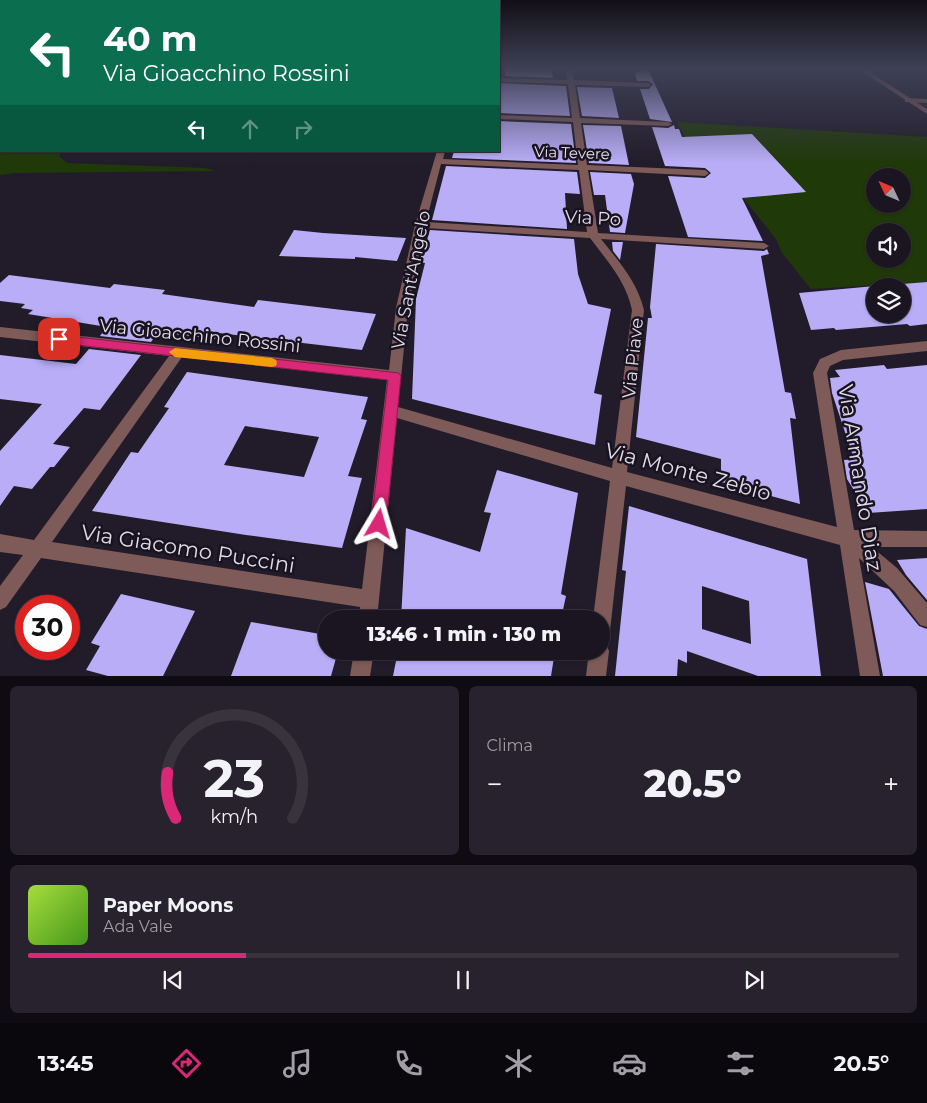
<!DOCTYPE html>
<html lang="it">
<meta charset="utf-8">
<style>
:root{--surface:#1a1520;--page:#27222d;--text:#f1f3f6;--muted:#9f9fa5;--line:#38343e;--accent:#db2777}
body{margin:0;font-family:Montserrat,sans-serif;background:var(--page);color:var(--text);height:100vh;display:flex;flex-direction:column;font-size:19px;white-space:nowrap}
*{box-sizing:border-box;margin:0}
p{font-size:16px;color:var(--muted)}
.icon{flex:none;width:28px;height:28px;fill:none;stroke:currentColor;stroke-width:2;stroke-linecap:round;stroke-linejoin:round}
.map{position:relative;height:676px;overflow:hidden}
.side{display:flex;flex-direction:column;gap:10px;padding:10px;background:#0e0c12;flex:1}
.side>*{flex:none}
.hud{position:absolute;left:0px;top:0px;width:500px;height:152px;box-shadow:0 1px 4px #0004,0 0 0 1px var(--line);background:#0b6e4f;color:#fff;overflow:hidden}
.needle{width:32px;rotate:314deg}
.fabs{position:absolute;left:866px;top:168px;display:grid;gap:10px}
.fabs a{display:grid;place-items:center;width:45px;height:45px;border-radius:50%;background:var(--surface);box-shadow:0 1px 4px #0004,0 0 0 1px var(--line);font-size:25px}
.speed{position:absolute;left:15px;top:595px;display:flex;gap:10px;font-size:25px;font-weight:700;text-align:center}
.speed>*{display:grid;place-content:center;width:65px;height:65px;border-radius:50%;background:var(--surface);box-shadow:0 1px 4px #0004,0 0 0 1px var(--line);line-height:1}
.speed .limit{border:8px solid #d22;background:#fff;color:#111}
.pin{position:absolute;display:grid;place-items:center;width:42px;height:42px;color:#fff;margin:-21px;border-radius:10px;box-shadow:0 2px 8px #0006}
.me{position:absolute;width:55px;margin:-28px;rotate:7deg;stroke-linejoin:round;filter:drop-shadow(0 0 4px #0008)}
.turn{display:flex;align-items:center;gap:18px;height:105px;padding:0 20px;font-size:22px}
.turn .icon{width:65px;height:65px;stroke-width:2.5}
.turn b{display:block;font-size:35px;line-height:42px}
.lanes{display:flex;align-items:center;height:48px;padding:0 20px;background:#0003;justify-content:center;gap:25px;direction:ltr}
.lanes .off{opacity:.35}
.big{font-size:38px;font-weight:800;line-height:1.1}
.side .card{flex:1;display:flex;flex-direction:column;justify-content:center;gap:8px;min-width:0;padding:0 18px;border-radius:8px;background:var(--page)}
.side .dial{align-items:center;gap:0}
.dial svg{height:130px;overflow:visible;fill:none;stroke:var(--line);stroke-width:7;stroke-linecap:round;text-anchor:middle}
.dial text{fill:var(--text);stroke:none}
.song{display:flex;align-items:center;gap:15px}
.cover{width:60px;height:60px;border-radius:8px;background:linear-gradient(135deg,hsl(80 70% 55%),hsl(100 70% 35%))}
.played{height:5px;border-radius:2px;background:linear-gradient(90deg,var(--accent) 25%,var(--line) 25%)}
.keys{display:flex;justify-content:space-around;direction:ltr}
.heat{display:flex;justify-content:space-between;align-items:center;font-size:28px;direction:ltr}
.side .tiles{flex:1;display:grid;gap:10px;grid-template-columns:1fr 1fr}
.card:last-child{grid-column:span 2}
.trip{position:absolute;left:318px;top:610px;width:292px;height:50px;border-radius:25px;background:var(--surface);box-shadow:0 1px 4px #0004,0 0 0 1px var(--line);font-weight:800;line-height:50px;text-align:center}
.tab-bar{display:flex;height:80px;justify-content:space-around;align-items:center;background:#0a080d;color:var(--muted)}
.tab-bar .icon{width:35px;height:35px}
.tab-bar .on{color:var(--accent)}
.tab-bar b{font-size:22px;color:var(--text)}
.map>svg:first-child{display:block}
.green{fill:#203909;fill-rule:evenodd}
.building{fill:#b9adf8;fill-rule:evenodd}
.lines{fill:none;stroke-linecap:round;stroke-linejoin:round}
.lane{fill:#7e5a58;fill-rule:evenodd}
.street{fill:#7e5a58;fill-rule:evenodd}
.route{fill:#db2777;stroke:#8e194d}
.slow{fill:#f59e0b}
.labels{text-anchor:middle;stroke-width:5;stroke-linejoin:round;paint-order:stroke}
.far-street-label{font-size:15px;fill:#e0dce6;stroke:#181221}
.street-label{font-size:18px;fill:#e0dce6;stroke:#181221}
.near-street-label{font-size:21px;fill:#e0dce6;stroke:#181221}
</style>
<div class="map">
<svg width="927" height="676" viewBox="0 0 927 676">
<rect width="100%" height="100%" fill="#221c2a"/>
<!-- green -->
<path class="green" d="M0,121L1,151H61L59,156L67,163L205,168L216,171L15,173L0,175Z
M677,122L927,137V282L811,289L782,253L776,239L720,169L701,168ZM875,176H902V204H875ZM875,231H902V259H875Z"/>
<!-- building -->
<path class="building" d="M505,69H551L553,78L505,76Z
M648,69L672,122L650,119L640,89H649L653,84L648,81H637L635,73Z
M499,83L566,86L570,116L499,113Z
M577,87L612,88L619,118L582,116Z
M499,121L571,124L576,163L452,158L454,151H499Z
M583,125L621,126L629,165L589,163Z
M674,125L675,129H679L682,137L752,134L806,192L742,198L763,241L688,237L668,176L705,178L711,173L705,168L665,166L652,127L668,128Z
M446,166L577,172L580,194L565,193L567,229L432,220Z
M590,172L631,174L634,184L625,233L610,232L605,195H594Z
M294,230L323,233L406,238L397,261L355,257V259L279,256Z
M430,230L574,239L578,274L588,304L611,309L594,393L602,395L595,445L412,399L416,299L425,263L420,262L424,240H427Z
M612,242H623L620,260L613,251Z
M656,244L764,251L767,249L769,254L761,256L785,392L791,393L796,419L790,418L800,504L721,482V459L636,437L648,318H652L650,307Z
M9,275L110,288L114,284L165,290L162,294L254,307L258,300L376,314L362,350L219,333L215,339L158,332L151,342L100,336L107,327L28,314L33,310L21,308L25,304L0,301V283Z
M927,282V324L910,326L907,324L836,330L834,328L811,330L799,293L875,286V314H902V286H877Z
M89,349L141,355L100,410L84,408L53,444L70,447L54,467H50L32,489L14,486L0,506V451L42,404L0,399V355L76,364Z
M884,365L887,369L927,365V509L868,513L847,479L844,460L854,459L832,393L830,378L840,377L835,370Z
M187,372L368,397L361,419L367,420L348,476L362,478L342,548L246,535L92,511L131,452L138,453L169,408L164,407ZM245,426L319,437L304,477L224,465Z
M497,470L578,493L561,594L566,596L561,619H401L406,528L480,552L491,513L484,512Z
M629,506L807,559L821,676H758L687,651V663L678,659L677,676H615L626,571L622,570ZM702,586L749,601L751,644L702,629Z
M927,558V600L906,575L897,560Z
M865,582L889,589L919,626L927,629V676H883Z
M121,594L195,611L163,676H108L86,670L100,646L91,643Z
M251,622L326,635V651H338L331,676H231Z
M398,651H555L551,676H393Z"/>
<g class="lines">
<!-- lane -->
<path class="lane" d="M905,98L927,99V103L908,102H905Z"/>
<!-- street -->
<path class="street" d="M566,69H572L574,80L648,83L651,85L648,87L575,85L580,118L668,122L672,124L668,126L581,123L587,165L705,170L709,173L705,176L588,170L598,233L764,243L769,246L764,249L601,239C619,262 637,281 644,310L627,472L837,527L813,373L820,359L841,350L927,341V351L843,360L830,366L827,373L854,530L927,531V547H872L897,568L927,603V627L920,625L894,591L859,558L880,676H860L840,545L626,486L610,631L608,638L601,640V619H593L610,481L397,418L377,619H359L360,607L41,558L6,607L0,610V586L23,555L0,552V534L34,540L169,356L0,337V327L389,370L396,308L415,225L437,151H445L443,159L578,165L573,122L499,119V115L572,118L568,84L502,82L499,80L502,78L567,80ZM441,164L579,170L587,232L426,222ZM425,228L590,238C607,261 626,281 632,310L612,468L398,407L408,308ZM182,357L387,380L362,589L52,542Z
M858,69H865L927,109V114Z
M601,642L606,644L609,651L606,676H586L589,651H601Z
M354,651H374L370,676H350Z"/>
</g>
<!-- sky -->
<linearGradient id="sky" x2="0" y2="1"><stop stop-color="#130f17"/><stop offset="0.42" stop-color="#3e4055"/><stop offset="1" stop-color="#3e4055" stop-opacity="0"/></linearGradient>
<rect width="927" height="163" fill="url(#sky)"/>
<!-- route -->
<path class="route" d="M59,335L399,373L401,376L386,524L384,529L379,531L373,529L371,524L388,380L59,343L54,339Z"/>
<!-- slow -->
<path class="slow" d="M175,348L272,358L276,360L277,363L276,366L272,367L175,357L169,352Z"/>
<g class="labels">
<!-- far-street labels -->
<g class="far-street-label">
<text transform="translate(572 153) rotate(2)" y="5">Via Tevere</text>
</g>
<!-- street labels -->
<g class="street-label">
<text transform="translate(593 218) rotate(3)" y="6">Via Po</text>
<text transform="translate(411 280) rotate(-79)" y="6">Via Sant'Angelo</text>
<text transform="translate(200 336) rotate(6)" y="6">Via Gioacchino Rossini</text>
<text transform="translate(633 358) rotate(-84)" y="6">Via Piave</text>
</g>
<!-- near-street labels -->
<g class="near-street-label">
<text transform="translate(688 472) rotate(15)" y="7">Via Monte Zebio</text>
<text transform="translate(860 478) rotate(81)" y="7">Via Armando Diaz</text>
<text transform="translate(188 549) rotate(9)" y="7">Via Giacomo Puccini</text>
</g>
</g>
</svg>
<div class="fabs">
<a><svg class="needle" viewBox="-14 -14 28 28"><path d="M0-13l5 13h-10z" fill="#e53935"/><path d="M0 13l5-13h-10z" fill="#9f9fa5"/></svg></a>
<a><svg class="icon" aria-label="sound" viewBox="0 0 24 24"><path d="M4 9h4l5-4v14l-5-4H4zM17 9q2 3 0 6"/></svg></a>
<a><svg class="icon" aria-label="layers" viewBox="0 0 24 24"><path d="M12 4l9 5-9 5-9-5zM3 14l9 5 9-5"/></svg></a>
</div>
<div class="speed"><div class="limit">30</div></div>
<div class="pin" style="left:59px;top:339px;background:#d93025"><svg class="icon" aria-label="arrive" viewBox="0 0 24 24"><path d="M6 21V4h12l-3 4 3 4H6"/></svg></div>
<svg class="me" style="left:379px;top:524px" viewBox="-20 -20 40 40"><path d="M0-17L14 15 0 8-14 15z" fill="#db2777" stroke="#fff" stroke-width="4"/></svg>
<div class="trip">13:46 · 1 min · 130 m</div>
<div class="hud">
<div class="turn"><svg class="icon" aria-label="left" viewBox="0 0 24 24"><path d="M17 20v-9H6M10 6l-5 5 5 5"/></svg><div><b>40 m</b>Via Gioacchino Rossini</div></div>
<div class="lanes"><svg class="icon" aria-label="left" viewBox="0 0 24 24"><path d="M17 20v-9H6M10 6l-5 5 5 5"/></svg><svg class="icon off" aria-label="ahead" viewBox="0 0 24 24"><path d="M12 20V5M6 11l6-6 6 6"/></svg><svg class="icon off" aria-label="right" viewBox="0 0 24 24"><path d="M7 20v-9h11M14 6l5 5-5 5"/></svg></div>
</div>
</div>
<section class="side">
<div class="tiles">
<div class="card dial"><svg viewBox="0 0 100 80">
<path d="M14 69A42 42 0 1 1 86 69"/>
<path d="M14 69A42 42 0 0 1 9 41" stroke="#db2777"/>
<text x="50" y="56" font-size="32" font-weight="700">23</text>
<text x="50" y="72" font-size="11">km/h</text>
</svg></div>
<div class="card"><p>Clima</p>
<div class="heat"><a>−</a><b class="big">20.5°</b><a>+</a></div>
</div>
<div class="card">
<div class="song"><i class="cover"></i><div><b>Paper Moons</b><p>Ada Vale</p></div></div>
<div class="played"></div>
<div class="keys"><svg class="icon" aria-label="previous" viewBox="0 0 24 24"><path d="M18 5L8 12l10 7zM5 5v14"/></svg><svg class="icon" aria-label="pause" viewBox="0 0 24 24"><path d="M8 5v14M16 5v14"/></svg><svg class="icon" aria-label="next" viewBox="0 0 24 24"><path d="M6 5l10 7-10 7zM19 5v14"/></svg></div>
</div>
</div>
</section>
<nav class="tab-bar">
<b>13:45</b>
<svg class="icon on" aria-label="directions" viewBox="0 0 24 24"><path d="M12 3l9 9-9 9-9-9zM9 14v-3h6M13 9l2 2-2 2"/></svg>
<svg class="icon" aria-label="music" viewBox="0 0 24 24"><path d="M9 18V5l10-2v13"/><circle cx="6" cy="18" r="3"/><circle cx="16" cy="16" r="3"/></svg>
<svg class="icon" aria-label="phone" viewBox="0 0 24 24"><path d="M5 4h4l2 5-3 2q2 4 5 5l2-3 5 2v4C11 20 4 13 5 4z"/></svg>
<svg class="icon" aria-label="climate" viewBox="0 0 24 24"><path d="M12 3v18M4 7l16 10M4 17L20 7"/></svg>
<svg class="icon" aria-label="car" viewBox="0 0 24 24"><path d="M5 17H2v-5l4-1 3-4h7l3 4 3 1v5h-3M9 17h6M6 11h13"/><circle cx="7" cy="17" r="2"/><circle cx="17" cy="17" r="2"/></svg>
<svg class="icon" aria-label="filters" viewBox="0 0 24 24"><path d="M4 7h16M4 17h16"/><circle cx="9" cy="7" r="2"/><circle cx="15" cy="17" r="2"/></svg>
<b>20.5°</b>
</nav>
